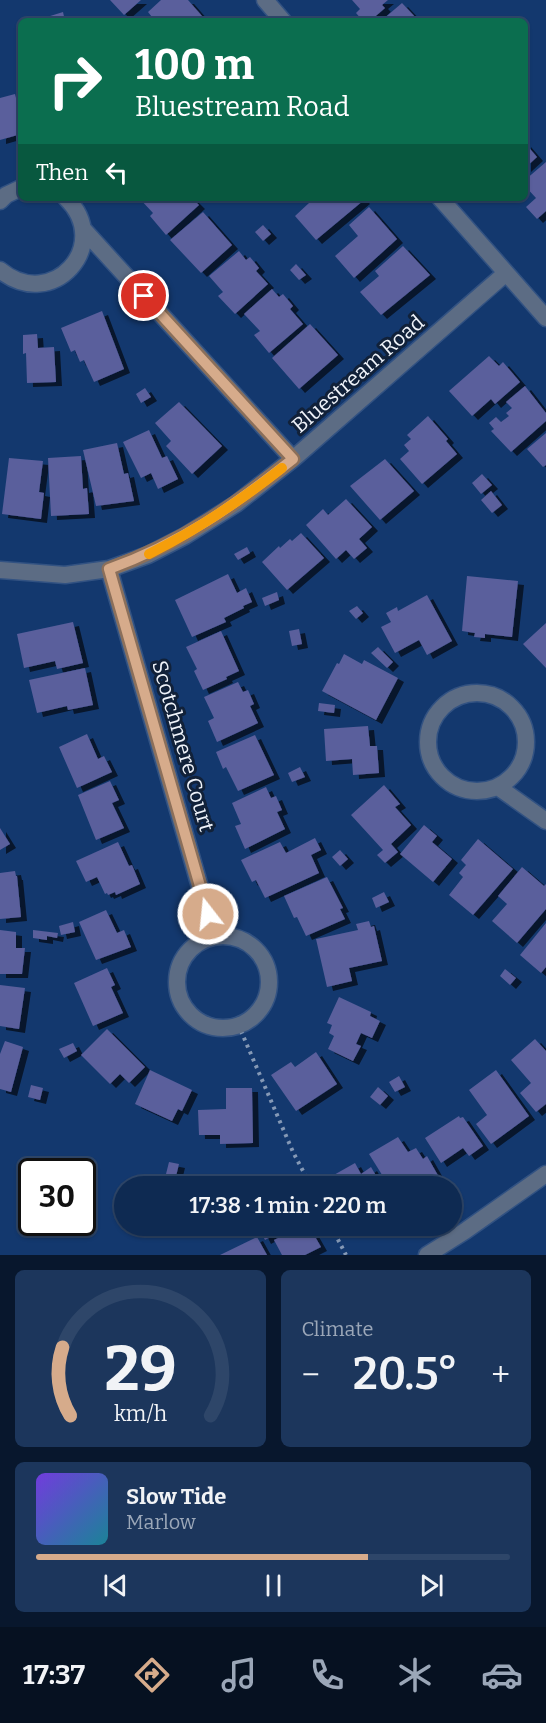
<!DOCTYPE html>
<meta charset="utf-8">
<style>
:root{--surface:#0e2a52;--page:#1c365c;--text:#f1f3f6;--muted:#9ba7b8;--line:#2e4669;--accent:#d6ab8b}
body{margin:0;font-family:Bitter,serif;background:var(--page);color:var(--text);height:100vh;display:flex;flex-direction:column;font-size:22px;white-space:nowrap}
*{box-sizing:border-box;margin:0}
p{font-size:20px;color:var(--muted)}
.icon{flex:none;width:33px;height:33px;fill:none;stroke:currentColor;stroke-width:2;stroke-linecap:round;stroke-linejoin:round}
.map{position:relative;height:1255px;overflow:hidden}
.panel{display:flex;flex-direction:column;gap:15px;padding:15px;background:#08172d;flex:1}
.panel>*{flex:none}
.hud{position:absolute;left:18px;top:18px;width:510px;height:183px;border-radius:9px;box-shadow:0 2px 4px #0004,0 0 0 2px var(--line);background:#0b6e4f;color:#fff;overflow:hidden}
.speed{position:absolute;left:18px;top:1158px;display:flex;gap:12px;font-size:30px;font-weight:700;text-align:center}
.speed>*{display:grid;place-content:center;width:78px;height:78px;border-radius:50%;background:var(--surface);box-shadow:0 2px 4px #0004,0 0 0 2px var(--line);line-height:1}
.speed .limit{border:3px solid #111;border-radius:9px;background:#fff;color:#111}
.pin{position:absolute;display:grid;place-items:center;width:51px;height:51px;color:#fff;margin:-26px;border:3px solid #fff;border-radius:50%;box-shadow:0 2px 6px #0007}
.me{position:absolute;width:66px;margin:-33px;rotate:344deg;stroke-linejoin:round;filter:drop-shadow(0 0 4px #0008)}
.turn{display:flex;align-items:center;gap:21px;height:126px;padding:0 18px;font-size:27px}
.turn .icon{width:78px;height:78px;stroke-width:2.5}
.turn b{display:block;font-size:42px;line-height:51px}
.then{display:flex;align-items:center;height:57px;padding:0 18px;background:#0003;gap:12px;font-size:22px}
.big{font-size:45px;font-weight:600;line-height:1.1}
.panel .card{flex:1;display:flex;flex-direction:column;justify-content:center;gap:9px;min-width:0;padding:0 21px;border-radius:9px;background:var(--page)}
.panel .dial{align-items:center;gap:0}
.dial svg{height:156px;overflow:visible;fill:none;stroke:var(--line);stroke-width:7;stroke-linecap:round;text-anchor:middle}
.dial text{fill:var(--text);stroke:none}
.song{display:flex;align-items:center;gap:18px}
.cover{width:72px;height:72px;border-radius:9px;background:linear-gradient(135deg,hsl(260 70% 55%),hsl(190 70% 35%))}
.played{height:6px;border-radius:3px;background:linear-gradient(90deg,var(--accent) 70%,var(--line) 70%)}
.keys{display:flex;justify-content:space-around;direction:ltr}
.heat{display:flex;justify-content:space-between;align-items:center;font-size:33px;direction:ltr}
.panel .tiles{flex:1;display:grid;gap:15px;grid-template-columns:1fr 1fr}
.card:last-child{grid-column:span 2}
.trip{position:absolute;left:114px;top:1176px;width:348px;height:60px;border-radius:30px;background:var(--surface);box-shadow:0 2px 4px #0004,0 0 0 2px var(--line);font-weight:600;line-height:60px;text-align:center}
.tabs{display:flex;height:96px;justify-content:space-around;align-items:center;background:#061121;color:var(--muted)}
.tabs .icon{width:42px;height:42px}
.tabs .current{color:var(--accent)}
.tabs b{font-size:27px;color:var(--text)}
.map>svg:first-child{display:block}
.building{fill:#5a5f9c;filter:url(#shadow)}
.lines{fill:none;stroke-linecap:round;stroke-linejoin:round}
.minor-casing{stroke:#325282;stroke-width:19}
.path{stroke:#8599b6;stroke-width:4;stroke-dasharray:3 4.5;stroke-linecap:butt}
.minor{stroke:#5c6c84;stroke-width:16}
.route-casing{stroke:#8b6f5a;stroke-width:15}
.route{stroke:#d6ab8b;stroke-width:10}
.slow{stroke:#f59e0b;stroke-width:10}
.labels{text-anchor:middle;stroke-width:6;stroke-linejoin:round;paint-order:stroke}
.street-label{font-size:21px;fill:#eff3fa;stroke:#112139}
</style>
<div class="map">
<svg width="546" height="1255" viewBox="0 0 546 1255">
<defs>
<filter id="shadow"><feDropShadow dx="6" dy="4" stdDeviation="0" flood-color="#0009"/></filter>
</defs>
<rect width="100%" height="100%" fill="#13386e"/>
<!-- building -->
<path class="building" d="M110,0H141L124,15Z
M161,0H188L202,16L196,21H147L152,17L148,12Z
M352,0H388L382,5L385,8L370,21H363L356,13L360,9Z
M402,3L417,19L414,21H381Z
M63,12L65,21H48L47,17Z
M15,94L21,118V134L0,140V98Z
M525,143L537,157L525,168Z
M546,162V211L537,219L526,207L536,198L525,186V180Z
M139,198H192L199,205L166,235L150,216L153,213Z
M311,198H362L364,200L316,240L295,216L309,203L307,201Z
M369,207L397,239L354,278L335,256L358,236L349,225Z
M203,212L232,245L201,273L170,240Z
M263,225L271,234L263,241L255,232Z
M403,246L430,275L381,315L360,292L379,276L375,271Z
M239,251L246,260L250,257L259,268L256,271L268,284L235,314L218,296L223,292L209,276Z
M296,264L306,275L299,280L290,270Z
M272,289L279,297L283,294L293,306L290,309L303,324L269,353L254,335L260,331L244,314Z
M102,311L124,369L94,382L84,360L80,362L75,350L71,352L61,328Z
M310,324L338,355L299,389L272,358Z
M37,334L38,348L54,347L56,382L27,383L26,353L23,354V335Z
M489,356L499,366L503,362L520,382L495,404L491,399L472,416L449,391Z
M525,386L546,413V421L511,452L491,431L494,429L489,423L496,417L501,422L509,416L506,413L512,408L506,402Z
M145,388L151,397L141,403L136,394Z
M179,402L222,446L192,474L166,446L171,441L155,423Z
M428,416L448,439L446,441L457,454L422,484L400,459L409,451L404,445L411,439L407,435Z
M149,430L162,458L167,456L178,479L158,489L151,473L141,478L123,442Z
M546,433V465L543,467L527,449Z
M117,443L124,474L128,473L134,501L96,506L83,450Z
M81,456L83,489L87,488L89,514L51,516L48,458Z
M9,458L43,461L39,492L44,493L41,519L2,514Z
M385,459L414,491L380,520L350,486Z
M482,474L492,485L481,494L472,483Z
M491,491L502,505L492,513L481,500Z
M346,499L372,527L359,539L367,548L354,559L346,550L336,559L306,525L323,509L328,515Z
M301,533L324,558L287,590L262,562L279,546L280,548L290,539L292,541Z
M247,547L250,553L238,560L234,554Z
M228,574L237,593L246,588L252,602L243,606L244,608L224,618L226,622L192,637L175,600Z
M467,576L518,581L512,637L485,634V638L474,637L475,633L462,631Z
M277,592L279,600L265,606L262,598Z
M427,595L452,641L427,655L419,640L395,653L381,627L391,622L386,613L397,607L398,611Z
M357,606L363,613L356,619L349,611Z
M73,622L83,663L57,669L55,661L24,668L17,634Z
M546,623V668L523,644Z
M299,629L302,644L292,646L289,631Z
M221,631L239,671L226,677L227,679L203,690L194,671L197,669L186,647Z
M378,647L393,662L387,668L371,653Z
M344,654L362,664L364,660L398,678L376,720L322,691L337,663L339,664Z
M85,668L93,705L68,710L67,706L37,713L29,680Z
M238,682L243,692L248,690L254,704L250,706L258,723L217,742L208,721L214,718L204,697Z
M319,703L335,705L334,713L318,711Z
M368,726L370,746H377L379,773L353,775L352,759L326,761L324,729Z
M87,734L98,759L104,756L112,772L77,788L59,747Z
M255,735L274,775L238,791L226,767L223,769L216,752Z
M300,767L305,777L292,782L288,773Z
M110,781L119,800L112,803L124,828L96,840L78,795Z
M384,785L400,804L395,807L411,825L391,844L398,852L385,863L377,855L383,850L351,815Z
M266,787L271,798L276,796L282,810L277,812L285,829L245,849L235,826L241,824L232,803Z
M424,825L437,836L432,842L452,859L433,882L400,854Z
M0,828L10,844L0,850Z
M315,838L321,850L311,855L319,873L265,898L256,880L252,882L241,860L280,842L286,853Z
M478,839L513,869L473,915L449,895L463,877L459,873L466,865L461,860Z
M118,842L129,866L132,865L140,884L116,895L115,892L108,895L107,893L105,894L97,877L86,882L76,861Z
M340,850L348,859L340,866L332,857Z
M522,867L544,886L546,884V909L517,943L492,921L507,904L498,896Z
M15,871L16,876H17L21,917L0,919V873Z
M327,877L343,908L340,909L345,919L306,936L297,917L294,918L284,896Z
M384,892L389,902L376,908L372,898Z
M106,910L117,933L124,930L131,947L96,960L79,922Z
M369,921L371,927L374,926L382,961L349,968L352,981L327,987L316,939L358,930L356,924Z
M73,922L75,932L61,935L59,926Z
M546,923V967L541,973L520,955Z
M0,930L16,932V948H25L22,974H0Z
M33,930L58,933L57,938L47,936V940L33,938Z
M107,968L115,985L111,987L123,1013L93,1026L74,983Z
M505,969L516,978L510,985L500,976Z
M0,985L25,988L19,1029L0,1026Z
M339,997L371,1012L370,1016L380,1021L372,1038L361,1033L356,1044L361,1046L353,1061L328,1049L334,1036L329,1033L332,1025L327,1023Z
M107,1029L145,1067L129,1083L120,1074L110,1084L81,1055Z
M535,1039L546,1051V1104L536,1112L520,1093L531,1083L511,1060Z
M5,1041L23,1047L11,1092L0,1089V1054Z
M73,1043L77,1051L64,1058L59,1049Z
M316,1052L337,1084L296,1111L271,1075L291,1062L295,1067Z
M150,1070L192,1090L182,1111L178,1109L172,1121L135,1104Z
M496,1070L529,1116L491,1144L476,1124L487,1115L469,1090Z
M399,1076L405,1087L395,1092L389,1082Z
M31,1085L43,1088L40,1100L28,1097Z
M378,1087L388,1096L380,1105L370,1097Z
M226,1088H252L253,1143L220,1144V1135H199L198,1110L226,1109Z
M459,1116L460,1118L463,1117L483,1146L469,1156L463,1148L441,1163L425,1138Z
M398,1137L408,1152L416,1148L423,1159L427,1156L440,1179L427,1186H389L369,1154Z
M169,1162L179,1164L176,1176L166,1174Z
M355,1163L361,1174L371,1167L382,1186H329L325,1180Z
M258,1226H309L321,1247L305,1255H282L274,1240L278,1238L276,1234L265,1240Z
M257,1237L267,1255H220Z"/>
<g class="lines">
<defs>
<path id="minor" d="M265,0L283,21
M440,198L546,318
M0,201L6,195L21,188
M83,229L293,459
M0,270C52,313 114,245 66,198
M109,569L214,936
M0,570L65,575L109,569L148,555L185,536L236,504L293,459L506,273
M428 742a49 49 0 1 1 98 0a49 49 0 1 1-98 0Z
M498,787L546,821
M177 982a46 46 0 1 1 92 0a46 46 0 1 1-92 0Z
M427,1255L465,1231L546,1174"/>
</defs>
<!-- minor casing -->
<use href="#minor" class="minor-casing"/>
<!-- path -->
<path class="path" d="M238,1024L293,1152L311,1186
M331,1226L346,1255"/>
<!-- minor -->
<use href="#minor" class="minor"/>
</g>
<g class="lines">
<defs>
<path id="route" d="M144,296L293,459C232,507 183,542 109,569L208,914"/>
</defs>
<!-- route casing -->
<use href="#route" class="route-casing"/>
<!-- route -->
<use href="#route" class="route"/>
<!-- slow -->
<path class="slow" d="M149,554C197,530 240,501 282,468"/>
</g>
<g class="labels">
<!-- street labels -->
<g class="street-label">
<text transform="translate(358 374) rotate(-41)" y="7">Bluestream Road</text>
<text transform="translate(183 746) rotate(74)" y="7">Scotchmere Court</text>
</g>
</g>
</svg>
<div class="speed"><div class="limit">30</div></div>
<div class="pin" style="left:144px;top:296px;background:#d93025"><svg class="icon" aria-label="arrive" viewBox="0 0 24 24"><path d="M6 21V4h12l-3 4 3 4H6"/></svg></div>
<svg class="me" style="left:208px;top:914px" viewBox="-20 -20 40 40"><circle r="17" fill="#d6ab8b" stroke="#fff" stroke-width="3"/><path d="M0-11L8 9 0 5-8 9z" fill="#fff"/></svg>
<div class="trip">17:38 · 1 min · 220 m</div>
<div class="hud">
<div class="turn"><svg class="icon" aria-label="right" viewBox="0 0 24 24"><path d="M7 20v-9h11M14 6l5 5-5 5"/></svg><div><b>100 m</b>Bluestream Road</div></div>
<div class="then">Then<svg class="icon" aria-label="left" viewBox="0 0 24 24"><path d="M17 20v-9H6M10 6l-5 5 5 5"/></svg></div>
</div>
</div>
<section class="panel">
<div class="tiles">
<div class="card dial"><svg viewBox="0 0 100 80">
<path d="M14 69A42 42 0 1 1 86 69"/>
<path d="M14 69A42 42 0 0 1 10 34" stroke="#d6ab8b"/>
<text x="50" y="56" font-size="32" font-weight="700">29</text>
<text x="50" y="72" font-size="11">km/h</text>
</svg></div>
<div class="card"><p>Climate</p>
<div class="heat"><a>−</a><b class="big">20.5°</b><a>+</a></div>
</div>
<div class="card">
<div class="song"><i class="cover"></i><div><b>Slow Tide</b><p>Marlow</p></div></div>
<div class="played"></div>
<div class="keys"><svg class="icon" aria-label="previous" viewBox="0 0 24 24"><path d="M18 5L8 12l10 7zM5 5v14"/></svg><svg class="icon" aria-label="pause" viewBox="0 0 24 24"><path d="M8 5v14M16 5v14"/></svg><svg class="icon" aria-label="next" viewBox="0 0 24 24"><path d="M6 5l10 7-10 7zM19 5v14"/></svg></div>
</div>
</div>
</section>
<nav class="tabs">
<b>17:37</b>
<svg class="icon current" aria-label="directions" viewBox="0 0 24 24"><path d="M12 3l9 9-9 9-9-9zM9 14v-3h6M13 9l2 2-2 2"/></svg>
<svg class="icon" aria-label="music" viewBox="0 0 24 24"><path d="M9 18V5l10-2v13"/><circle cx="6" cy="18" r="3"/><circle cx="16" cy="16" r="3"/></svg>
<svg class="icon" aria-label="phone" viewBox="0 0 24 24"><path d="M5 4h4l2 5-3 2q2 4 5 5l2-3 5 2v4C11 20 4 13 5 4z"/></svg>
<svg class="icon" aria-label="climate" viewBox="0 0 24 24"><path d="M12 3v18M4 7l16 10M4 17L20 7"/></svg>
<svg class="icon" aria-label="car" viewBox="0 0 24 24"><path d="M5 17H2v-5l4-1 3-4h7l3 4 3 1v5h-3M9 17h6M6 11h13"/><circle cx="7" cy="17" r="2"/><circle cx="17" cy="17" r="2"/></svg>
</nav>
